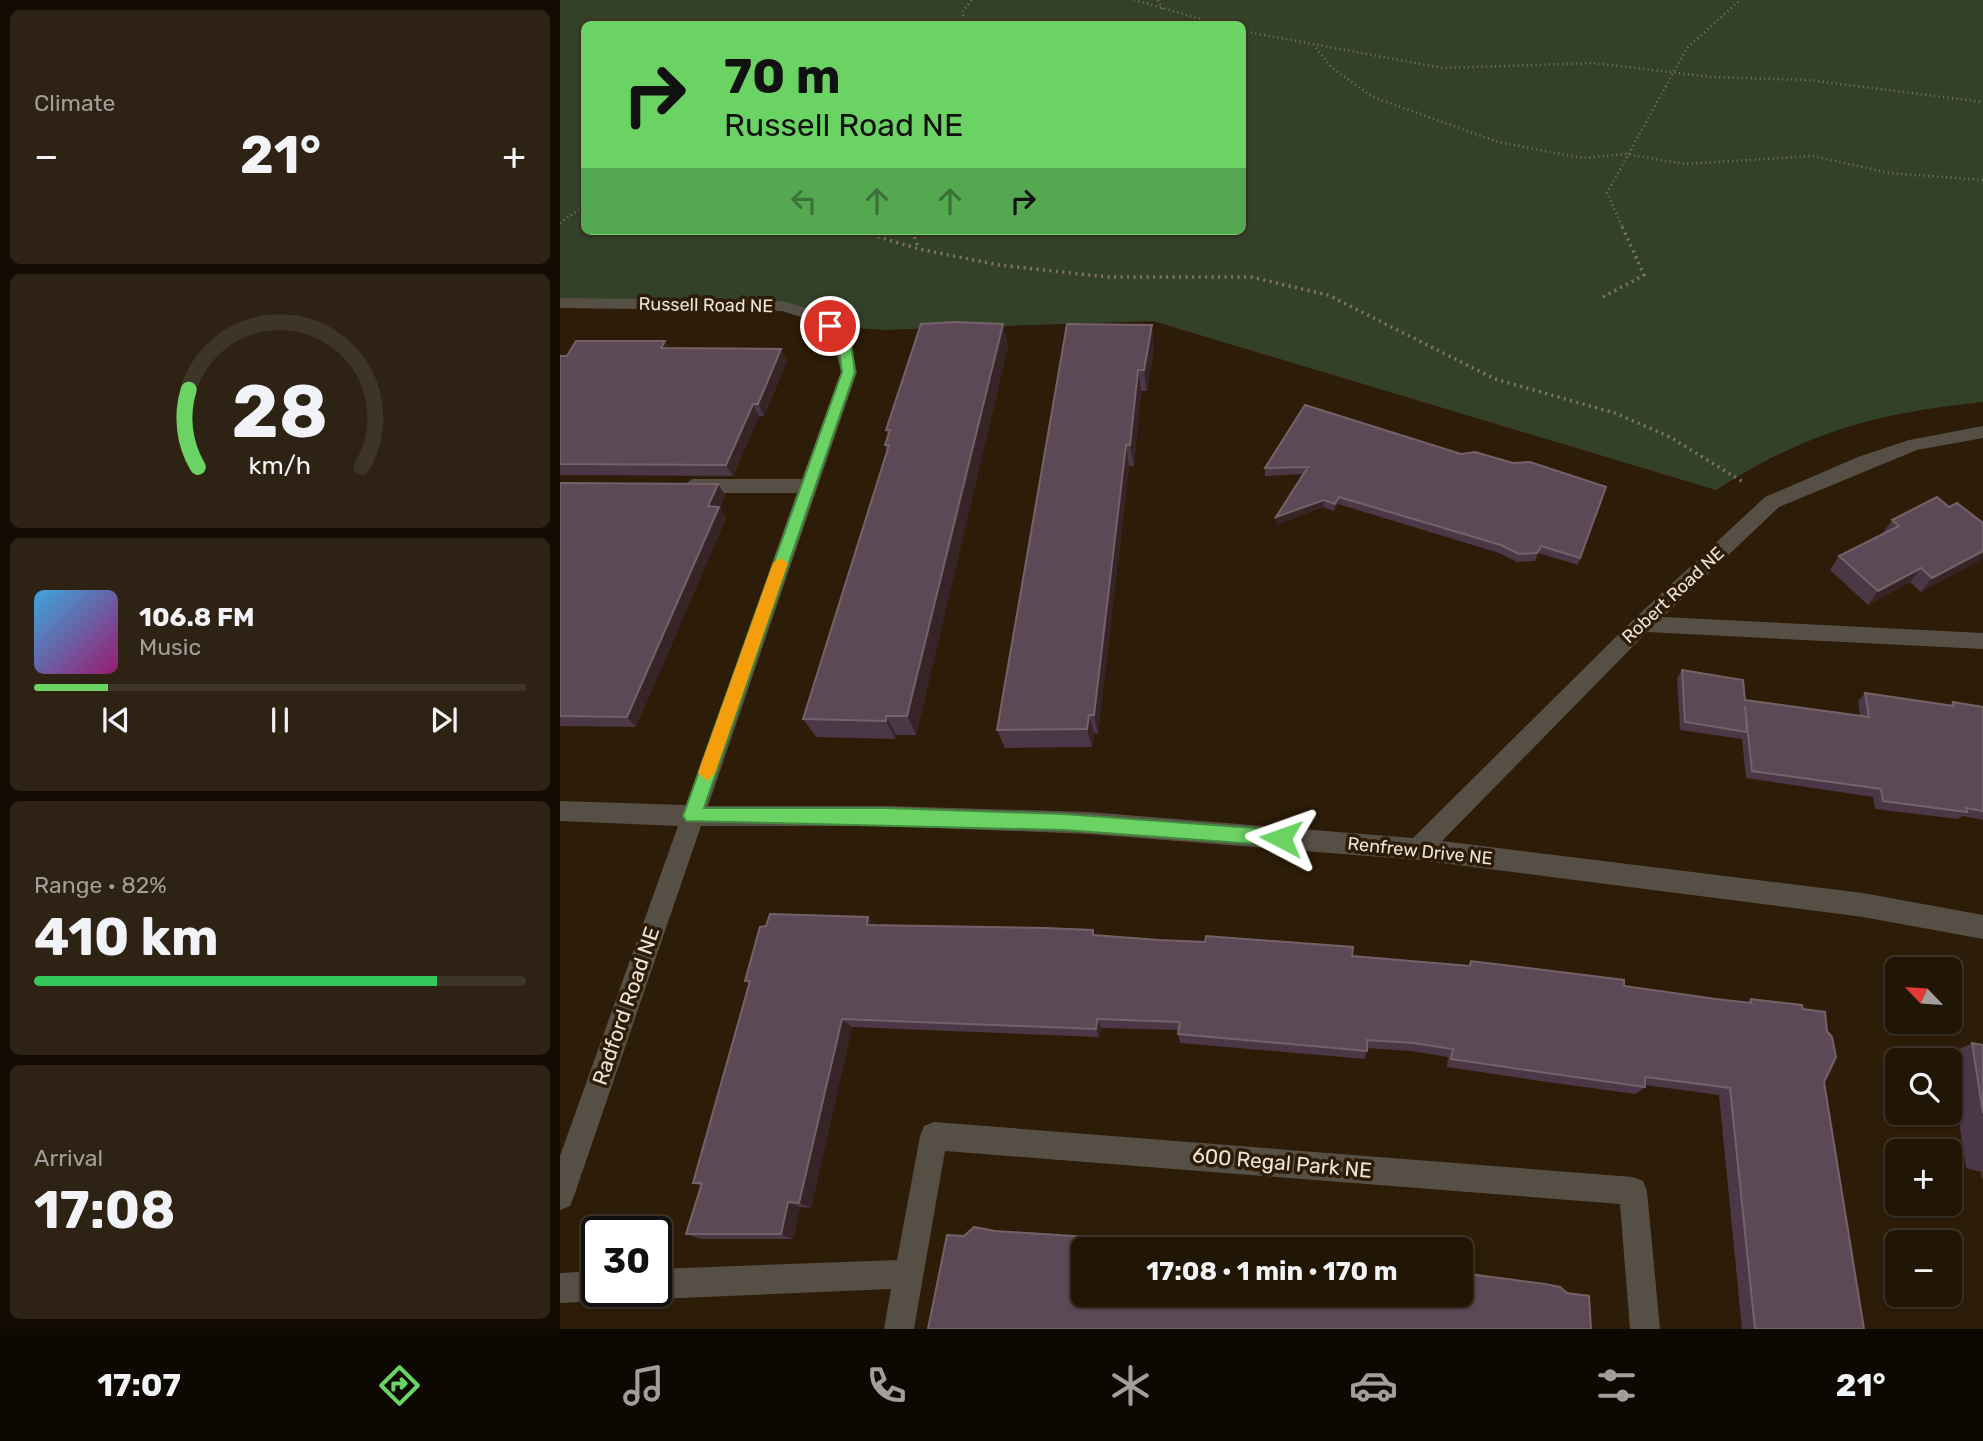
<!DOCTYPE html>
<meta charset="utf-8">
<style>
:root{--surface:#211506;--page:#2d2214;--text:#f1f3f6;--muted:#a29f9b;--line:#3e3428;--accent:#6ad363}
body{margin:0;font-family:Rubik,sans-serif;background:var(--page);color:var(--text);height:100vh;display:flex;flex-direction:column;font-size:26px;white-space:nowrap}
*{box-sizing:border-box;margin:0}
p{font-size:23px;color:var(--muted)}
.icon{flex:none;width:38px;height:38px;fill:none;stroke:currentColor;stroke-width:2;stroke-linecap:round;stroke-linejoin:round}
.map{position:relative;flex:1;overflow:hidden}
.sheet{display:flex;flex-direction:column;gap:10px;padding:10px;background:#120c03;width:560px}
.sheet>*{flex:none}
.top-card{position:absolute;left:21px;top:21px;width:665px;height:214px;border-radius:10px;box-shadow:0 2px 5px #0004,0 0 0 2px var(--line);background:#6ad363;color:#111;overflow:hidden}
.needle{width:46px;rotate:295deg}
.controls{position:absolute;left:1325px;top:957px;display:grid;gap:14px}
.controls a{display:grid;place-items:center;width:77px;height:77px;border-radius:10px;background:var(--surface);box-shadow:0 2px 5px #0004,0 0 0 2px var(--line);font-size:35px}
.speed{position:absolute;left:21px;top:1216px;display:flex;gap:14px;font-size:35px;font-weight:700;text-align:center}
.speed>*{display:grid;place-content:center;width:91px;height:91px;border-radius:50%;background:var(--surface);box-shadow:0 2px 5px #0004,0 0 0 2px var(--line);line-height:1}
.speed .limit{border:4px solid #111;border-radius:10px;background:#fff;color:#111}
.pin{position:absolute;display:grid;place-items:center;width:60px;height:60px;color:#fff;margin:-30px;border:4px solid #fff;border-radius:50%;box-shadow:0 2px 7px #0007}
.me{position:absolute;width:77px;margin:-38px;rotate:274deg;stroke-linejoin:round;filter:drop-shadow(0 0 5px #0008)}
.turn{display:flex;align-items:center;gap:24px;height:147px;padding:0 28px;font-size:32px}
.turn .icon{width:91px;height:91px;stroke-width:2.5}
.turn b{display:block;font-size:49px;line-height:60px}
.lanes{display:flex;align-items:center;height:66px;padding:0 28px;background:#0003;justify-content:center;gap:35px;direction:ltr}
.lanes .off{opacity:.35}
.big{font-size:52px;font-weight:700;line-height:1.1}
.sheet .tile{flex:1;display:flex;flex-direction:column;justify-content:center;gap:10px;min-width:0;padding:0 24px;border-radius:10px;background:var(--page)}
.sheet .dial{align-items:center;gap:0}
.dial svg{height:182px;overflow:visible;fill:none;stroke:var(--line);stroke-width:7;stroke-linecap:round;text-anchor:middle}
.dial text{fill:var(--text);stroke:none}
.song{display:flex;align-items:center;gap:21px}
.cover{width:84px;height:84px;border-radius:10px;background:linear-gradient(135deg,hsl(200 70% 55%),hsl(320 70% 35%))}
.played{height:7px;border-radius:4px;background:linear-gradient(90deg,var(--accent) 15%,var(--line) 15%)}
.keys{display:flex;justify-content:space-around;direction:ltr}
.heat{display:flex;justify-content:space-between;align-items:center;font-size:38px;direction:ltr}
.charge{height:10px;border-radius:5px;background:linear-gradient(90deg,#34c759 82%,var(--line) 0)}
.trip{position:absolute;left:511px;top:1237px;width:402px;height:70px;border-radius:10px;background:var(--surface);box-shadow:0 2px 5px #0004,0 0 0 2px var(--line);font-weight:700;line-height:70px;text-align:center}
.menu{display:flex;height:112px;justify-content:space-around;align-items:center;background:#0d0802;color:var(--muted)}
.menu .icon{width:49px;height:49px}
.menu .active{color:var(--accent)}
.menu b{font-size:32px;color:var(--text)}
main{display:flex;flex:1;min-height:0}
.map>svg:first-child{display:block}
.green{fill:#344129;fill-rule:evenodd}
.lines{fill:none;stroke-linecap:round;stroke-linejoin:round}
.path-far1{stroke:#827463;stroke-width:2.5;stroke-dasharray:1 3.5;stroke-linecap:butt}
.path{stroke:#827463;stroke-width:3.5;stroke-dasharray:2 4.5;stroke-linecap:butt}
.minor{fill:#564f45;fill-rule:evenodd}
.wall{fill:#4b3745}
.shaded-wall{fill:#372426}
.building{fill:#5d4955;stroke:#746269;stroke-width:2}
.route{fill:#6ad363;stroke:#458940;stroke-width:2}
.slow{fill:#f59e0b}
.labels{text-anchor:middle;stroke-width:7;stroke-linejoin:round;paint-order:stroke}
.street-label{font-size:18px;fill:#eee3d6;stroke:#2c1c08}
.near-street-label{font-size:21px;fill:#eee3d6;stroke:#2c1c08}
</style>
<main>
<section class="sheet">
<div class="tile"><p>Climate</p>
<div class="heat"><a>−</a><b class="big">21°</b><a>+</a></div>
</div>
<div class="tile dial"><svg viewBox="0 0 100 80">
<path d="M14 69A42 42 0 1 1 86 69"/>
<path d="M14 69A42 42 0 0 1 10 35" stroke="#6ad363"/>
<text x="50" y="56" font-size="32" font-weight="700">28</text>
<text x="50" y="72" font-size="11">km/h</text>
</svg></div>
<div class="tile">
<div class="song"><i class="cover"></i><div><b>106.8 FM</b><p>Music</p></div></div>
<div class="played"></div>
<div class="keys"><svg class="icon" aria-label="previous" viewBox="0 0 24 24"><path d="M18 5L8 12l10 7zM5 5v14"/></svg><svg class="icon" aria-label="pause" viewBox="0 0 24 24"><path d="M8 5v14M16 5v14"/></svg><svg class="icon" aria-label="next" viewBox="0 0 24 24"><path d="M6 5l10 7-10 7zM19 5v14"/></svg></div>
</div>
<div class="tile"><p>Range · 82%</p><b class="big">410 km</b><div class="charge"></div></div>
<div class="tile"><p>Arrival</p><b class="big">17:08</b></div>
</section>
<div class="map">
<svg width="1423" height="1329" viewBox="0 0 1423 1329">
<rect width="100%" height="100%" fill="#2c1c08"/>
<!-- green -->
<path class="green" d="M0,0H1423V402C1316,413 1247,432 1156,490L593,321L324,330L270,326L239,310L0,303ZM24,24H682V231H24Z"/>
<g class="lines">
<!-- path-far1 -->
<path class="path-far1" d="M574,0L659,24
M598,0L603,10
M407,24L402,12L412,0
M682,31L883,68L1034,63L1151,77L1248,80L1423,102
M756,48L772,68L813,97L938,142L1023,158L1066,154L1125,164L1253,156L1329,173L1423,180
M0,223L24,206
M1062,226L1047,193L1127,48L1180,0"/>
<!-- path -->
<path class="path" d="M299,231L359,249L439,265L547,277H691L768,295L935,379L1055,413L1110,437L1183,482
M352,231L359,249
M1043,297L1084,275L1061,224"/>
<!-- minor -->
<path class="minor" d="M0,298L222,301C267,313 288,323 297,372L148,806H327L529,812L853,838L1075,618L1205,497L1298,457L1349,440L1423,426V438L1357,450L1219,507L1103,617L1423,633V649L1087,632L882,841L1303,893L1423,915V939L1303,917L858,860L529,834L327,826H141L14,1196L10,1206L0,1210V1156L118,826L0,821V801L126,805L237,493H132L123,486L132,479H242L281,372L274,344L264,330L244,318L222,311L0,308Z
M374,1122L1073,1177L1083,1181L1087,1191L1100,1329H1070L1060,1204L385,1151L354,1329H324L331,1289L96,1299L86,1294L84,1292H96V1269L337,1260L360,1136L364,1126Z
M37,1271V1292H50L47,1296L37,1301L0,1303V1273Z"/>
</g>
<!-- wall -->
<path class="wall" d="M443,324L448,346L356,735H336V739L256,737L243,719L327,452L325,445L328,435L326,430Z
M507,324L594,347L587,391H581L574,466H569L538,734L534,733L532,747L445,748L437,730Z
M109,348L227,361L204,416H199L173,476L0,475V356Z
M901,454L953,463L1046,487L1018,565L978,553L975,561L957,562L939,553L778,504L774,511L763,507L716,525L743,474L705,476V468Z
M0,483L158,484L165,495L160,507L166,518L76,727L0,726Z
M1389,507L1423,523L1361,592L1350,582L1308,605L1270,570L1279,556L1322,534L1332,520Z
M1122,670L1185,700L1300,716L1298,701L1305,693L1390,705L1393,702L1423,707V820L1403,816L1398,819L1315,809L1313,797L1186,778L1182,739L1120,730L1117,678Z
M308,917L315,925L535,935L908,966L911,961L1064,986L1156,999L1187,1002L1191,999L1264,1082L1304,1329H1182L1159,1095L1085,1085V1087L1076,1094L987,1082L887,1067L888,1057L850,1051L807,1048L805,1059L620,1043L618,1034L619,1030L541,1028L539,1037L292,1027L251,1208L240,1207L233,1239H141L126,1234L141,1186L133,1183L189,984L185,981Z
M1412,1043L1423,1045V1179H1422L1421,1172L1406,1168L1389,1054Z"/>
<!-- shaded-wall -->
<path class="shaded-wall" d="M443,324L448,346L356,735L347,716Z
M592,325L594,347L587,391L584,370Z
M105,341L112,353L101,348Z
M221,349L227,361L204,416L198,404Z
M578,370L581,391L574,466L570,445Z
M193,404L199,416L173,476L166,465Z
M566,445L569,466L538,734L534,715Z
M158,484L165,495L160,507L166,518L76,727L67,717L148,506Z
M779,497L778,504L774,511L775,504Z
M764,500L763,507L716,525V517Z
M1423,551V559L1361,592L1372,578Z
M1361,568L1350,582L1308,605L1318,591Z
M529,715L534,733L532,747L527,729Z
M326,716L336,735V739L326,721Z
M308,917L317,928L307,925Z
M282,1019L292,1027L251,1208L239,1203Z
M537,1019L541,1028L539,1037L536,1029Z
M228,1202L240,1207L233,1239L221,1234Z"/>
<!-- building -->
<path class="building" d="M395,322L443,324L347,716H326V721L243,719L329,445H325L330,430H326L361,324Z
M507,324L592,325L584,370H578L570,445H566L534,715H529L527,729L437,730Z
M16,341H105L101,348L221,349L198,404H193L166,465L0,464V356H7Z
M745,405L901,454L915,452L953,463L970,462L1046,487L1020,558L981,546L977,553L959,554L941,545L779,497L775,504L764,500L716,517L748,467L705,468Z
M0,483L158,484L148,506L159,507L67,717L0,716Z
M1377,497L1389,507L1397,503L1423,523V551L1372,578L1361,568L1318,591L1279,556L1339,526L1332,520Z
M1122,670L1183,680L1185,700L1309,717L1305,693L1394,706L1393,702L1423,707V811L1406,808L1407,812L1323,801L1321,789L1192,771L1185,706L1187,732L1125,722Z
M210,914L308,917L307,925L484,928L533,930V935L599,940L645,942L646,936L793,947L792,956L910,966L911,961L1064,980V986L1156,999L1191,1003V999L1242,1005L1243,1009L1265,1012L1267,1031L1272,1037L1276,1057L1264,1082L1304,1329H1195L1170,1088L1085,1077V1087L994,1074L891,1059L893,1049L853,1043L807,1040V1051L618,1034L620,1022L537,1019L536,1029L282,1019L239,1203L228,1202L221,1234H126L142,1183H133L190,981H185L200,927L206,926Z
M1412,1043L1423,1045V1113Z
M414,1227L435,1231L712,1249L523,1250V1295H901V1273L985,1284L1000,1287L1007,1293L1029,1296L1031,1329H368L387,1235L404,1236Z"/>
<!-- route -->
<path class="route" d="M265,323H274L291,344L295,372L144,808H327L504,814L721,830L727,833L730,838L727,844L721,846L504,830L126,821L123,816L282,372L278,344L264,326Z"/>
<!-- slow -->
<path class="slow" d="M220,558L228,563L155,773L147,781L138,773L213,563Z"/>
<g class="labels">
<!-- street labels -->
<g class="street-label">
<text transform="translate(146 305) rotate(1)" y="6">Russell Road NE</text>
<text transform="translate(1113 595) rotate(-43)" y="6">Robert Road NE</text>
<text transform="translate(860 851) rotate(6)" y="6">Renfrew Drive NE</text>
</g>
<!-- near-street labels -->
<g class="near-street-label">
<text transform="translate(66 1006) rotate(-71)" y="7">Radford Road NE</text>
<text transform="translate(722 1163) rotate(5)" y="7">600 Regal Park NE</text>
</g>
</g>
</svg>
<div class="controls">
<a><svg class="needle" viewBox="-14 -14 28 28"><path d="M0-13l5 13h-10z" fill="#e53935"/><path d="M0 13l5-13h-10z" fill="#a29f9b"/></svg></a>
<a><svg class="icon" aria-label="search" viewBox="0 0 24 24"><circle cx="10" cy="10" r="6"/><path d="M15 15l6 6"/></svg></a>
<a>+</a>
<a>−</a>
</div>
<div class="speed"><div class="limit">30</div></div>
<div class="pin" style="left:270px;top:326px;background:#d93025"><svg class="icon" aria-label="arrive" viewBox="0 0 24 24"><path d="M6 21V4h12l-3 4 3 4H6"/></svg></div>
<svg class="me" style="left:721px;top:838px" viewBox="-20 -20 40 40"><path d="M0-17L14 15 0 8-14 15z" fill="#6ad363" stroke="#fff" stroke-width="4"/></svg>
<div class="trip">17:08 · 1 min · 170 m</div>
<div class="top-card">
<div class="turn"><svg class="icon" aria-label="right" viewBox="0 0 24 24"><path d="M7 20v-9h11M14 6l5 5-5 5"/></svg><div><b>70 m</b>Russell Road NE</div></div>
<div class="lanes"><svg class="icon off" aria-label="left" viewBox="0 0 24 24"><path d="M17 20v-9H6M10 6l-5 5 5 5"/></svg><svg class="icon off" aria-label="ahead" viewBox="0 0 24 24"><path d="M12 20V5M6 11l6-6 6 6"/></svg><svg class="icon off" aria-label="ahead" viewBox="0 0 24 24"><path d="M12 20V5M6 11l6-6 6 6"/></svg><svg class="icon" aria-label="right" viewBox="0 0 24 24"><path d="M7 20v-9h11M14 6l5 5-5 5"/></svg></div>
</div>
</div>
</main>
<nav class="menu">
<b>17:07</b>
<svg class="icon active" aria-label="directions" viewBox="0 0 24 24"><path d="M12 3l9 9-9 9-9-9zM9 14v-3h6M13 9l2 2-2 2"/></svg>
<svg class="icon" aria-label="music" viewBox="0 0 24 24"><path d="M9 18V5l10-2v13"/><circle cx="6" cy="18" r="3"/><circle cx="16" cy="16" r="3"/></svg>
<svg class="icon" aria-label="phone" viewBox="0 0 24 24"><path d="M5 4h4l2 5-3 2q2 4 5 5l2-3 5 2v4C11 20 4 13 5 4z"/></svg>
<svg class="icon" aria-label="climate" viewBox="0 0 24 24"><path d="M12 3v18M4 7l16 10M4 17L20 7"/></svg>
<svg class="icon" aria-label="car" viewBox="0 0 24 24"><path d="M5 17H2v-5l4-1 3-4h7l3 4 3 1v5h-3M9 17h6M6 11h13"/><circle cx="7" cy="17" r="2"/><circle cx="17" cy="17" r="2"/></svg>
<svg class="icon" aria-label="filters" viewBox="0 0 24 24"><path d="M4 7h16M4 17h16"/><circle cx="9" cy="7" r="2"/><circle cx="15" cy="17" r="2"/></svg>
<b>21°</b>
</nav>
